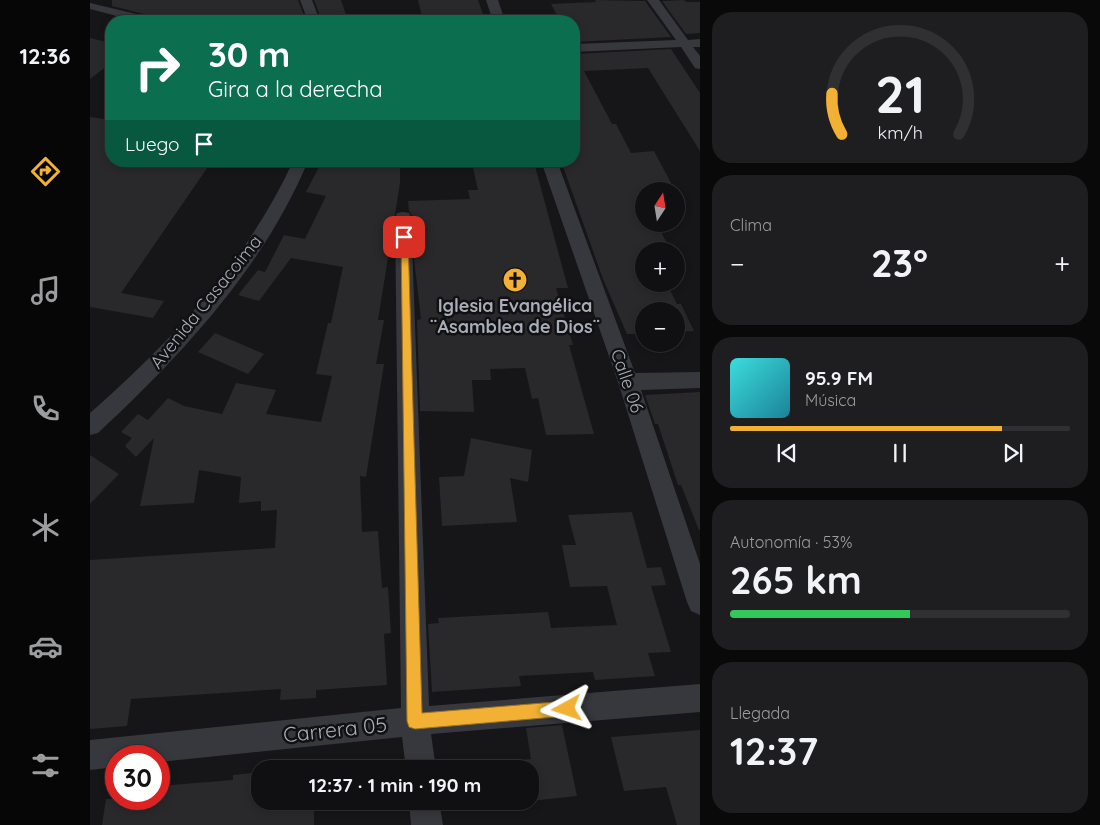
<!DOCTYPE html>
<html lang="es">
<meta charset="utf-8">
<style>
:root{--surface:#101012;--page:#1e1e20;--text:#f1f3f6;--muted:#9c9d9f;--line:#303032;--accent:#f2b134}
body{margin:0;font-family:Quicksand,sans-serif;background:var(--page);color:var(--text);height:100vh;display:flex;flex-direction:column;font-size:19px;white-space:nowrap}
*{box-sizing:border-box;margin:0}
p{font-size:16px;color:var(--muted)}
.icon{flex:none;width:28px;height:28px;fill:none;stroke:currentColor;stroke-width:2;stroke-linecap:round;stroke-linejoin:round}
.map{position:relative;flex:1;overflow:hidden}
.panel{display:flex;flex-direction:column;gap:12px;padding:12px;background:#09090a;width:400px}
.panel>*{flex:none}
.guide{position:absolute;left:15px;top:15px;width:475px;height:152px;border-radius:20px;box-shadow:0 2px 8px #0003,0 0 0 1px var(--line);background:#0b6e4f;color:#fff;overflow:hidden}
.needle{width:32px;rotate:12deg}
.fabs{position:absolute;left:545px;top:182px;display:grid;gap:10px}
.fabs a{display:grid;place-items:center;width:50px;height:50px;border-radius:50%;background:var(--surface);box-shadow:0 2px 8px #0003,0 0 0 1px var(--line);font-size:25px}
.speed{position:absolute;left:15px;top:745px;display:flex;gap:10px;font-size:25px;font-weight:700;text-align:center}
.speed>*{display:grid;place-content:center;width:65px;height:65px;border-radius:50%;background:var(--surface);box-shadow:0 2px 8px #0003,0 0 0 1px var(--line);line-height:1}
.speed .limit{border:8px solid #d22;background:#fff;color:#111}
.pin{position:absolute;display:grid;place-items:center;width:42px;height:42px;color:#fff;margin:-21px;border-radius:10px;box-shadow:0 2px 8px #0006}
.me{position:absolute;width:55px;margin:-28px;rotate:265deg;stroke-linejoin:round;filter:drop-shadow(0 0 4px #0008)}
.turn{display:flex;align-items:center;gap:18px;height:105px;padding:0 20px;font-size:22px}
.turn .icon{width:65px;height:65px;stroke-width:2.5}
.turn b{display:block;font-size:35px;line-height:42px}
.then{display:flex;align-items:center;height:48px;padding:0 20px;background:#0003;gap:10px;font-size:19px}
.big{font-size:38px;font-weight:700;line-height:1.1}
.panel .tile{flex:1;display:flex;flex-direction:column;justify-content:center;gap:8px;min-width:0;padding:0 18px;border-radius:20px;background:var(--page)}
.panel .dial{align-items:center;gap:0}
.dial svg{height:130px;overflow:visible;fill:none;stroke:var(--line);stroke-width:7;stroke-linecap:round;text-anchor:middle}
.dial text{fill:var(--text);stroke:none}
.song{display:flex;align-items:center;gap:15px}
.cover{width:60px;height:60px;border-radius:8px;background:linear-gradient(135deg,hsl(180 70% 55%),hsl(190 70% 35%))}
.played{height:5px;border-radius:2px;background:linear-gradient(90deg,var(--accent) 80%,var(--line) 80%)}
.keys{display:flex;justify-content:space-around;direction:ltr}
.heat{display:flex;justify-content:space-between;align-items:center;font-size:28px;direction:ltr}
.charge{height:8px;border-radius:4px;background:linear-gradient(90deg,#34c759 53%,var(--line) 0)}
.trip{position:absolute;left:161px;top:760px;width:288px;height:50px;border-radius:20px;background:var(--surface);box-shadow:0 2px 8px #0003,0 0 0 1px var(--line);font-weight:700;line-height:50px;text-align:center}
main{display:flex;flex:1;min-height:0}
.tab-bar{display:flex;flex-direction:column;width:90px;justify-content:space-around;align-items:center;background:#060607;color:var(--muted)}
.tab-bar .icon{width:35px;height:35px}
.tab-bar .selected{color:var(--accent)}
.tab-bar b{font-size:22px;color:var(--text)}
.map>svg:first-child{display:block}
.building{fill:#29292c}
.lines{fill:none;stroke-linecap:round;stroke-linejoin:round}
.street{fill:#37383d;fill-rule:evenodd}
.route{fill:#f2b134;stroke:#9d7322}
.labels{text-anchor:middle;stroke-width:5;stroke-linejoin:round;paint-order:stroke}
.street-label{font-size:18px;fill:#a8adb8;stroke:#111113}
.poi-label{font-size:18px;font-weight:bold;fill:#a8adb8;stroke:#111113}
.near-street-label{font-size:21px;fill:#a8adb8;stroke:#111113}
</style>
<main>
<nav class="tab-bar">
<b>12:36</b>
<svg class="icon selected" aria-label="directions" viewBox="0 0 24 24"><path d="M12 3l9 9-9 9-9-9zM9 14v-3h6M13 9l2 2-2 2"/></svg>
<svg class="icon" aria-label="music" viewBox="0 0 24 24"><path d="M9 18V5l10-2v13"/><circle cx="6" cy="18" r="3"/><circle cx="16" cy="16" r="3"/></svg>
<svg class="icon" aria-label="phone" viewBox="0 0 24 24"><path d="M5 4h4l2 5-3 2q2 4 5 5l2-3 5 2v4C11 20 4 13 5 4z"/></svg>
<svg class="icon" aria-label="climate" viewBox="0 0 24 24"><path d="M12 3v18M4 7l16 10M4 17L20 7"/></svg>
<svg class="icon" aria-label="car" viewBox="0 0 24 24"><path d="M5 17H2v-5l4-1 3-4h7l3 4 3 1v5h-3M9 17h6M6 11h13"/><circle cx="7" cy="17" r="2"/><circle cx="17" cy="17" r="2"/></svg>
<svg class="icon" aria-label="filters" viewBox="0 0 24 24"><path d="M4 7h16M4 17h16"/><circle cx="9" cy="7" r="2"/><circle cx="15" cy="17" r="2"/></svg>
</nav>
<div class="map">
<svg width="610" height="825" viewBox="0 0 610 825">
<rect width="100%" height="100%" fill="#161618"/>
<!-- building -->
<path class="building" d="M22,0H208L216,21H82L22,6Z
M224,0H251L258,21H232Z
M328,0H388L394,17L333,20Z
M505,0L555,1L581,37L484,42V21H470L461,4L506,2Z
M594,0L596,2H610V33L596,34L572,1Z
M0,38L21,43V63L0,79Z
M581,49L610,93V151L558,68L494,71L522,124H526L541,153L564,151L581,183L561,184L565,191H551L554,197V224H567L581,251H554V284H577L587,304H591L604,331L586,332V311H554V334H537L513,279L471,161H484V54Z
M0,117L21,120V161H122L31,293L74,301L63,318L0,307Z
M237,161H258L256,167H310V183L288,320H294L286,364H294L276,477L270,476L272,532L288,531L292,588L298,587L301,633L294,634L297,685L226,690V698L190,700L191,689L41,699L37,726L0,729V560L185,548L187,510L171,511V501L149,503L151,477L109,470L104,503L50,506L64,438L46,457L35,446L42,438L31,432L48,414L58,420L78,398L94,406L132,414L146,383L186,390L176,414L231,422L242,376L226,374L238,323H241L253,267L201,258L169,301L148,295L168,270L175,272L194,235L215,239L236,196L216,192L230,165L235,166Z
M445,166L478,288H466L483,345H479L504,434L456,435L448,398L442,399L435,368L400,369L401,380H382L384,412L330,411L327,320L331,319L324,259L323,217L319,211L318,201L380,199L378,190H388L383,168Z
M125,333L174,354L158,374L108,352Z
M610,392V530H609L591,485H588L568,424H565L555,395Z
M381,438L442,450L438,482L420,478L427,522L352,526L349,477L374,476Z
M0,455L29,474L0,504Z
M542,512L557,568L571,567L576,585L561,586L581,652L558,653L565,676L505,680L503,672L429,676L431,686L342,692L338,624L349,623L348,618L458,612L461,628L527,625L517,586L480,587L472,545H486L478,515Z
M472,725L487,796L440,801V769H349V767L441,759L436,728Z
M610,730V825H587L576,787L534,791L521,737Z
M170,772V801H224V825H12L16,799H69V786L143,780V775Z
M352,801H434L353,809Z"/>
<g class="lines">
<!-- street -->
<path class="street" d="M210,0H222L230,21H218Z
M396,0H408L415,21H403Z
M557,0H569L598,40L610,39V47H603L610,56V69L605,68L591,47L484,52V44L586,40Z
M0,3L63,18L65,21H46L0,9Z
M203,161H218C174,267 91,356 8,433L0,435V413C80,343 159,259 203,161Z
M451,161H467L545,373L610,372V388L551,390L610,564V615L601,611L597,602L528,382Z
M313,212L319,213L321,217L339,706L610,684V712L341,734L346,769H316L312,737L69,762V756H26V767L0,770V740L311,708L305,217L307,213Z
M319,801H349L353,825H321Z"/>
</g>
<!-- route -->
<path class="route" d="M311,234H317L318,237L332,713L477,701L482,703L485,709L482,714L477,716L325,729L319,727L317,721Z"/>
<!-- icons -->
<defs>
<symbol id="church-disc" viewBox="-11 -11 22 22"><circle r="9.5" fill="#f2b134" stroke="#111113"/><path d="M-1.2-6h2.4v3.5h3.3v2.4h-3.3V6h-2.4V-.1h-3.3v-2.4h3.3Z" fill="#111"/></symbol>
</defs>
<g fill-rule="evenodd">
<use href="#church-disc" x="411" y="266" width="28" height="28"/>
</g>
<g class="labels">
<!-- street labels -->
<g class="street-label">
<text transform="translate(116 302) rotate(-51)" y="6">Avenida Casacoima</text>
<text transform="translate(537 381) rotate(71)" y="6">Calle 06</text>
</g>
<!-- poi labels -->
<g class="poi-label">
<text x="425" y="312">Iglesia Evangélica<tspan x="425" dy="21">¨Asamblea de Dios¨</tspan></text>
</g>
<!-- near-street labels -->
<g class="near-street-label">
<text transform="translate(245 730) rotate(-6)" y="7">Carrera 05</text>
</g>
</g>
</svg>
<div class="fabs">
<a><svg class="needle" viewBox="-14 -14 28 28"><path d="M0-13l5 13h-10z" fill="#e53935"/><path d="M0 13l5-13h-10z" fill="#9c9d9f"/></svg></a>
<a>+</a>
<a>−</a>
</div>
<div class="speed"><div class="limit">30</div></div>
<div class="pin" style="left:314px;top:237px;background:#d93025"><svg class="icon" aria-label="arrive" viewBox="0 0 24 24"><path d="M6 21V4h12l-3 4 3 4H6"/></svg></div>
<svg class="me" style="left:477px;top:709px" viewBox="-20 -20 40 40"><path d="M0-17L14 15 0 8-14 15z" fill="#f2b134" stroke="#fff" stroke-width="4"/></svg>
<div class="trip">12:37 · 1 min · 190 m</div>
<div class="guide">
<div class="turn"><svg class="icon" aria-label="right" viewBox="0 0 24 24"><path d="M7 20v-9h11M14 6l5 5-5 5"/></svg><div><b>30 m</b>Gira a la derecha</div></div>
<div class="then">Luego<svg class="icon" aria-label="arrive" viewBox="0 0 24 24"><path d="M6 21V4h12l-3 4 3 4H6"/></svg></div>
</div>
</div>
<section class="panel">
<div class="tile dial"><svg viewBox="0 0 100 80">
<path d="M14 69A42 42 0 1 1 86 69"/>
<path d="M14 69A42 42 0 0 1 8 44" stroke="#f2b134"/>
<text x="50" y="56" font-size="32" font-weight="700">21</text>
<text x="50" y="72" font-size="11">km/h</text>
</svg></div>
<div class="tile"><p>Clima</p>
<div class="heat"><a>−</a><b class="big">23°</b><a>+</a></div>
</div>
<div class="tile">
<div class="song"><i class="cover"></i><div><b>95.9 FM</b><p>Música</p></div></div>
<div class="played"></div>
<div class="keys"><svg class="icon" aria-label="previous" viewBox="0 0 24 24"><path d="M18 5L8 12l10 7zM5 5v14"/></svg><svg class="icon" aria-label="pause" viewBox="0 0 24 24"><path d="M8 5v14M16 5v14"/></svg><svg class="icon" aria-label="next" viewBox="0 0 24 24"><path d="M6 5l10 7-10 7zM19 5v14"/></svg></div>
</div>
<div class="tile"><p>Autonomía · 53%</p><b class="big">265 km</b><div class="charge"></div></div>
<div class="tile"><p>Llegada</p><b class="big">12:37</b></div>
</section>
</main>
